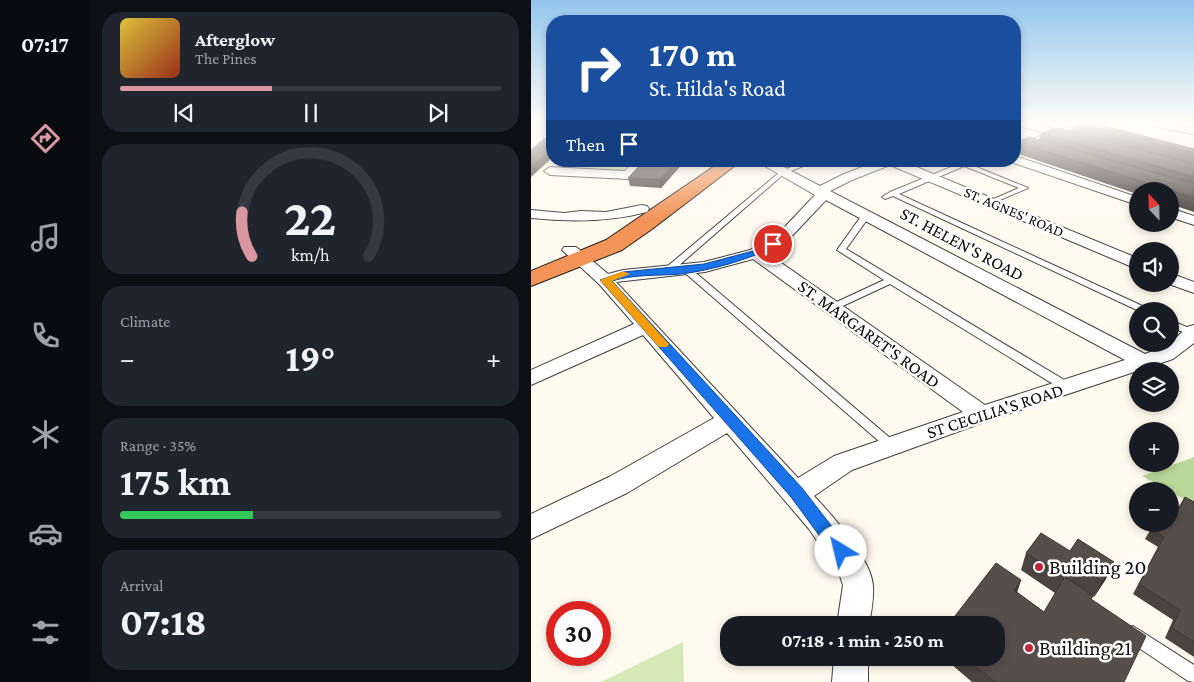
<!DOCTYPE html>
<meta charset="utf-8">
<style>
:root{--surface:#171b24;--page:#20242c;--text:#f1f3f6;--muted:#9ea1a6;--line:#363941;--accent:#d997a1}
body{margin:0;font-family:"Crimson Pro",serif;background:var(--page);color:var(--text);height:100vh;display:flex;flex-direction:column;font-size:19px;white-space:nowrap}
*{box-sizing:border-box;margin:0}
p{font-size:16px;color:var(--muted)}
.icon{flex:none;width:28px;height:28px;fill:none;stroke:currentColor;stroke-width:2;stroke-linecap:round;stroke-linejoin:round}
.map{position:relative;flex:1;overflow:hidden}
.side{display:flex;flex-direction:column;gap:12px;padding:12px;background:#0d0f14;width:441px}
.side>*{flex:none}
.guide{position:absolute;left:15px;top:15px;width:475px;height:152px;border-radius:20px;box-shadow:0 2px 8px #0003;background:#1a4fa0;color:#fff;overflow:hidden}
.needle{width:32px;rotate:338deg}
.controls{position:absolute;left:598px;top:182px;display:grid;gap:10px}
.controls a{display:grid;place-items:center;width:50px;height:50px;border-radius:50%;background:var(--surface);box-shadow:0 2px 8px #0003;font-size:25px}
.speed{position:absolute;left:15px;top:601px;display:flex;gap:10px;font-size:25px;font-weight:700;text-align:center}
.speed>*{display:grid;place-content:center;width:65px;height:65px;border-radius:50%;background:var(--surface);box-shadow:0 2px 8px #0003;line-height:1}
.speed .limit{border:8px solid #d22;background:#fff;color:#111}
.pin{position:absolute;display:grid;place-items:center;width:42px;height:42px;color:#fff;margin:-21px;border:2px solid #fff;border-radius:50%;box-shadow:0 1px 5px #0007}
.me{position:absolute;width:55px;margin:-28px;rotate:324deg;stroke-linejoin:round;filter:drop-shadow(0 0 4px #0008)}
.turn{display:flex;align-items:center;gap:18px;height:105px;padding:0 20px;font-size:22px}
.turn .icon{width:65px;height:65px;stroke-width:2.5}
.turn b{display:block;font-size:35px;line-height:42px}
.then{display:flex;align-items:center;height:48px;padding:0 20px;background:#0003;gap:10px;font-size:19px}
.big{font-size:38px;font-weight:700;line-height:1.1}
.side .tile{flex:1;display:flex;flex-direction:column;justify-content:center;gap:8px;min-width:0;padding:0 18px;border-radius:20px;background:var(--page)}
.side .dial{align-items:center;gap:0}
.dial svg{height:130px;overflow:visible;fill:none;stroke:var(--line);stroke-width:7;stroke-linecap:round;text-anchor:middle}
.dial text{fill:var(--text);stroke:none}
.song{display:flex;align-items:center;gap:15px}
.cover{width:60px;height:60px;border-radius:8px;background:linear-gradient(135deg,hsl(50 70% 55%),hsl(10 70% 35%))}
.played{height:5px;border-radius:2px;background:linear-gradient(90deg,var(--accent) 40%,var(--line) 40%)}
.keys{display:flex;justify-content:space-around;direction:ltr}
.heat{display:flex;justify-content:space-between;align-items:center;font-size:28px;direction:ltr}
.charge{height:8px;border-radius:4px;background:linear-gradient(90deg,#34c759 35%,var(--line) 0)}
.trip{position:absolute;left:189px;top:616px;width:285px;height:50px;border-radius:20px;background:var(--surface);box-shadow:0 2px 8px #0003;font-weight:700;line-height:50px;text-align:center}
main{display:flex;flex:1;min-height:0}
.dock{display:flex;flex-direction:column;width:90px;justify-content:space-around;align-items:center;background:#090b0e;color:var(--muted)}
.dock .icon{width:35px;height:35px}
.dock .selected{color:var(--accent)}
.dock b{font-size:22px;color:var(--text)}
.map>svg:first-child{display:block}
.green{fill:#d5e9b8}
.forest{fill:#bad998}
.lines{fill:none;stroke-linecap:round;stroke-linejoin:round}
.lane-casing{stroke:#404040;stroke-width:2}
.street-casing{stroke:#404040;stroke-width:2}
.highway-casing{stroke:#1e1e1e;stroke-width:2}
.lane{fill:#fff;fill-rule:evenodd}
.street{fill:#fff;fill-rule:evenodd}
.highway{fill:#f29358;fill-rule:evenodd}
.wall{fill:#4a4340}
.shaded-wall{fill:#3c3734}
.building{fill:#564e4a;stroke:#3c3734}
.route{fill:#1a73e8;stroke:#114b97}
.slow{fill:#f59e0b}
.poi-dot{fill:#bc2739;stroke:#fff;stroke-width:2}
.labels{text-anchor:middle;stroke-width:5;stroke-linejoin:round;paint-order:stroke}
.far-street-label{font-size:15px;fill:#0d0d0d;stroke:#fff}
.street-label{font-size:18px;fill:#0d0d0d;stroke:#fff}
.near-poi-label{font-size:21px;fill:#0d0d0d;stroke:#fff;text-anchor:start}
</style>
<main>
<nav class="dock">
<b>07:17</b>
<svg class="icon selected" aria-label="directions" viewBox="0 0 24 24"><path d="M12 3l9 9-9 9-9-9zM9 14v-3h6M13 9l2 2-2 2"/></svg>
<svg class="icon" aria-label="music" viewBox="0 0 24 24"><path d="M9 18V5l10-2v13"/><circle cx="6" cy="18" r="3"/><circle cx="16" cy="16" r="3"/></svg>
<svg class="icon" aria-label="phone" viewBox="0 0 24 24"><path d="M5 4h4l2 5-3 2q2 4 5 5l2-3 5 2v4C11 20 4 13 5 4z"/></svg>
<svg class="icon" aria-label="climate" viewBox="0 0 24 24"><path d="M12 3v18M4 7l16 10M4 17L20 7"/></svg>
<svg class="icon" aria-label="car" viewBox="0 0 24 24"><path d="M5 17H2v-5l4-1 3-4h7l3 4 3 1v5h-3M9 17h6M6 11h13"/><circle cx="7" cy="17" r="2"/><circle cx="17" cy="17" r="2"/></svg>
<svg class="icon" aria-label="filters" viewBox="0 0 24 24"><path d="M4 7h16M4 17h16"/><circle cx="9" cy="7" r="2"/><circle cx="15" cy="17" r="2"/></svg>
</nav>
<section class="side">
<div class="tile">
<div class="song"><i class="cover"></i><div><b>Afterglow</b><p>The Pines</p></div></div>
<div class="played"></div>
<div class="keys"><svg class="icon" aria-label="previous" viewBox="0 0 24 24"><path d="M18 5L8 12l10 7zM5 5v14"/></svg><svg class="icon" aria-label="pause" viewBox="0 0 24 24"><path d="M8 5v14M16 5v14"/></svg><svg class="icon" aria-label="next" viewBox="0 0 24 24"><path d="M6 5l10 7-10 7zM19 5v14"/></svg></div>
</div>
<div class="tile dial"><svg viewBox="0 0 100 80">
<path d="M14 69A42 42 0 1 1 86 69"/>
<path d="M14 69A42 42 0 0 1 8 42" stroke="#d997a1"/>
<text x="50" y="56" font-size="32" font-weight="700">22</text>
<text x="50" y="72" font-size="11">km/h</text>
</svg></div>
<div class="tile"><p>Climate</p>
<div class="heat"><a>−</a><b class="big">19°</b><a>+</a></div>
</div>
<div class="tile"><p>Range · 35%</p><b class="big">175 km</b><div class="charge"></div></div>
<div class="tile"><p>Arrival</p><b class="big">07:18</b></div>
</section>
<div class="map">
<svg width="663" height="682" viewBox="0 0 663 682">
<rect width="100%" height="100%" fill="#fffaee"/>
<!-- green -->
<path class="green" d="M36,161H100L103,163C94,173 84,171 72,170L70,168H34L30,164Z
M152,642L153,682H70Z"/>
<!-- forest -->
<path class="forest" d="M663,457V505L611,476Z"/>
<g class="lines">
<defs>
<path id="lane" d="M548,124H556L484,148V144Z
M277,161H286L254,173L138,274H132V270L250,171Z
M435,161H440L438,164L497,188L462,203H458V201L488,188L433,166L368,194L618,309L619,311H608L362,196L354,199L351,197L359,192Z
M331,215L338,217L315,249L540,384L542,387L540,390H532L359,284L303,310H297L295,308L297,306L353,280L306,250Z
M156,267L159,268L365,443L367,446L365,449L361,451L357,449L153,272L152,270Z
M639,320L663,330V336L658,335L639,326Z
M602,626L663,665V682L657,681L596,640L594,634L596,628Z"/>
<path id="street" d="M487,124H504L547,136L548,138L543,141L488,126Z
M620,124H643L663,128V134L625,127Z
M484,156L606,197V205L480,162L484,161Z
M102,161H114L101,178L97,179L19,175L13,171L19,167L94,171Z
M225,161H241L289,186L313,174L347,161H371L606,258V269L359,165L321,180L299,191L614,354L639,344L656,327L663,325V343L642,359L459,420L321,470L283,496C301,515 341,560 342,586C343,599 340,613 338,625H306L312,585L308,573L278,529L196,433L96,493L0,539V514L78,477L183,418L112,335L0,385V370L103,324L68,284L31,250L33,247H45L77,274L92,270L173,262L219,250L249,232L284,195ZM295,200L594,360L454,405L236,253L259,238ZM222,259L432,412L303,456L267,478L85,282L174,272Z
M111,205L116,206L118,209L116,212C78,222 39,222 0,218V210L33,213L50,211L75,212Z
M639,208L663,216V225L639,217Z
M639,273L663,282V293L638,284Z
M303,658H337V682H301Z"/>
<path id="highway" d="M191,161H210L121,229L91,250L0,286V271L75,240Z"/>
</defs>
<!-- lane casing -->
<use href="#lane" class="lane-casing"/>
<!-- street casing -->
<use href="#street" class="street-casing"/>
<!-- highway casing -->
<use href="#highway" class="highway-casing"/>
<!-- lane -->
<use href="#lane" class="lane"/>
<!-- street -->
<use href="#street" class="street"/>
<!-- highway -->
<use href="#highway" class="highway"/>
</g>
<!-- wall -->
<path class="wall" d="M543,124H566L663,149V212L639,204V191H606V194L484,153L485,142L508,140L510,133L541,132Z
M113,161H154L130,188L99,186L97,178Z
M654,497L663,502V657L634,638L642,620L602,594L627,547L614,539L623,524L646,511Z
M510,533L575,579L563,597L562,596L560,599L593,682H441L413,658H465V625L490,580L486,593L513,612L524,593L490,570L495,553Z"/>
<!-- shaded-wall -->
<path class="shaded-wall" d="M21,149V158L0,177V166Z
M146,161H154L130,188L128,180Z
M541,562L534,578L529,575L533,564Z
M583,562L575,579L563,597L571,581Z
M490,580L484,597L483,590Z"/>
<!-- building -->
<path class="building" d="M551,124H566L663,149V153Z
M525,128L663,164V177L510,133Z
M18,135L21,139V149L0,166V150Z
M498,137L663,184V198L485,142Z
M113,161H146L128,180L97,178Z
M654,497L663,502V642L641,628L649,610L608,584L633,537L619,529L623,524H639V507L646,511Z
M510,533L539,551L547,539L583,562L571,581L541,562L533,564L530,571L534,577L562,596L560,599L615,636L593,682H464L434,658H465V625H417L465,563L490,580L483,590L513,612L533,578L495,553Z"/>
<!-- sky -->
<linearGradient id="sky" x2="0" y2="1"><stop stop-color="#93c6ed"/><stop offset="0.56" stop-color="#fffdf7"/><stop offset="1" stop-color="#fffdf7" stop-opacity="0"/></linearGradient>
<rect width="663" height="220" fill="url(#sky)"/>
<!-- route -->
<path class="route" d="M242,241L246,244L245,246C216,260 182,270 150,274C127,276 103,274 81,281L271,488L316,546L319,551L316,557L310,559L304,557L260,497L69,280L92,272L173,264L222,251Z"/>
<!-- slow -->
<path class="slow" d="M90,272H94L99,274L81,281L136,342L138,344L136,347H128L69,280Z"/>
<!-- markers -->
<g class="poi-dot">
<circle cx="508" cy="567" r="5"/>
<circle cx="498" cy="648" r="5"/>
</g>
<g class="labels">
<!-- far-street labels -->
<g class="far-street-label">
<text transform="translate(483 212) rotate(23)" y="5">ST. AGNES' ROAD</text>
</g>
<!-- street labels -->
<g class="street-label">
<text transform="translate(431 244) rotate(28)" y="6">ST. HELEN'S ROAD</text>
<text transform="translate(338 334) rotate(36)" y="6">ST. MARGARET'S ROAD</text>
<text transform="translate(464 411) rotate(-18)" y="6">ST CECILIA'S ROAD</text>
</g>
<!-- near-poi labels -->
<g class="near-poi-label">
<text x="518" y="574">Building 20</text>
<text x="508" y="655">Building 21</text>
</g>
</g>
</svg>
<div class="controls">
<a><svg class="needle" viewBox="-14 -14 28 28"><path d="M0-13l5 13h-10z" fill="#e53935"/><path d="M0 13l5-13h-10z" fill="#9ea1a6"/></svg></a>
<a><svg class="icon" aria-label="sound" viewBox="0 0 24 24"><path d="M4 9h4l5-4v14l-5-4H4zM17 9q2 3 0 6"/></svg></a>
<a><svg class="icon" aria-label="search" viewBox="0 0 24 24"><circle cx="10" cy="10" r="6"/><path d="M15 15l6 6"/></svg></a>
<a><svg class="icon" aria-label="layers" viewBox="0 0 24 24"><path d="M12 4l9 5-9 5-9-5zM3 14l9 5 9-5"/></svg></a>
<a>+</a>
<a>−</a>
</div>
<div class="speed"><div class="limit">30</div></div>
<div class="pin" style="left:242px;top:244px;background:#d93025"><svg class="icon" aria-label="arrive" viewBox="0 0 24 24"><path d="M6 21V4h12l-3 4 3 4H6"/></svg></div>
<svg class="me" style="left:310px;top:551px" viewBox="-20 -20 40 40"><circle r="19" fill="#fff"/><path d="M0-13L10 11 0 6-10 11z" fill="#1a73e8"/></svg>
<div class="trip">07:18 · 1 min · 250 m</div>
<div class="guide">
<div class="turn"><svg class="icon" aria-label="right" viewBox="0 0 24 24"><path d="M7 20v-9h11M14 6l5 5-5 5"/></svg><div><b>170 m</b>St. Hilda's Road</div></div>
<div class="then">Then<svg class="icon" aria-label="arrive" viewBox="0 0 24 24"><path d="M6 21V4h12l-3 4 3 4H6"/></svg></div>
</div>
</div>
</main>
